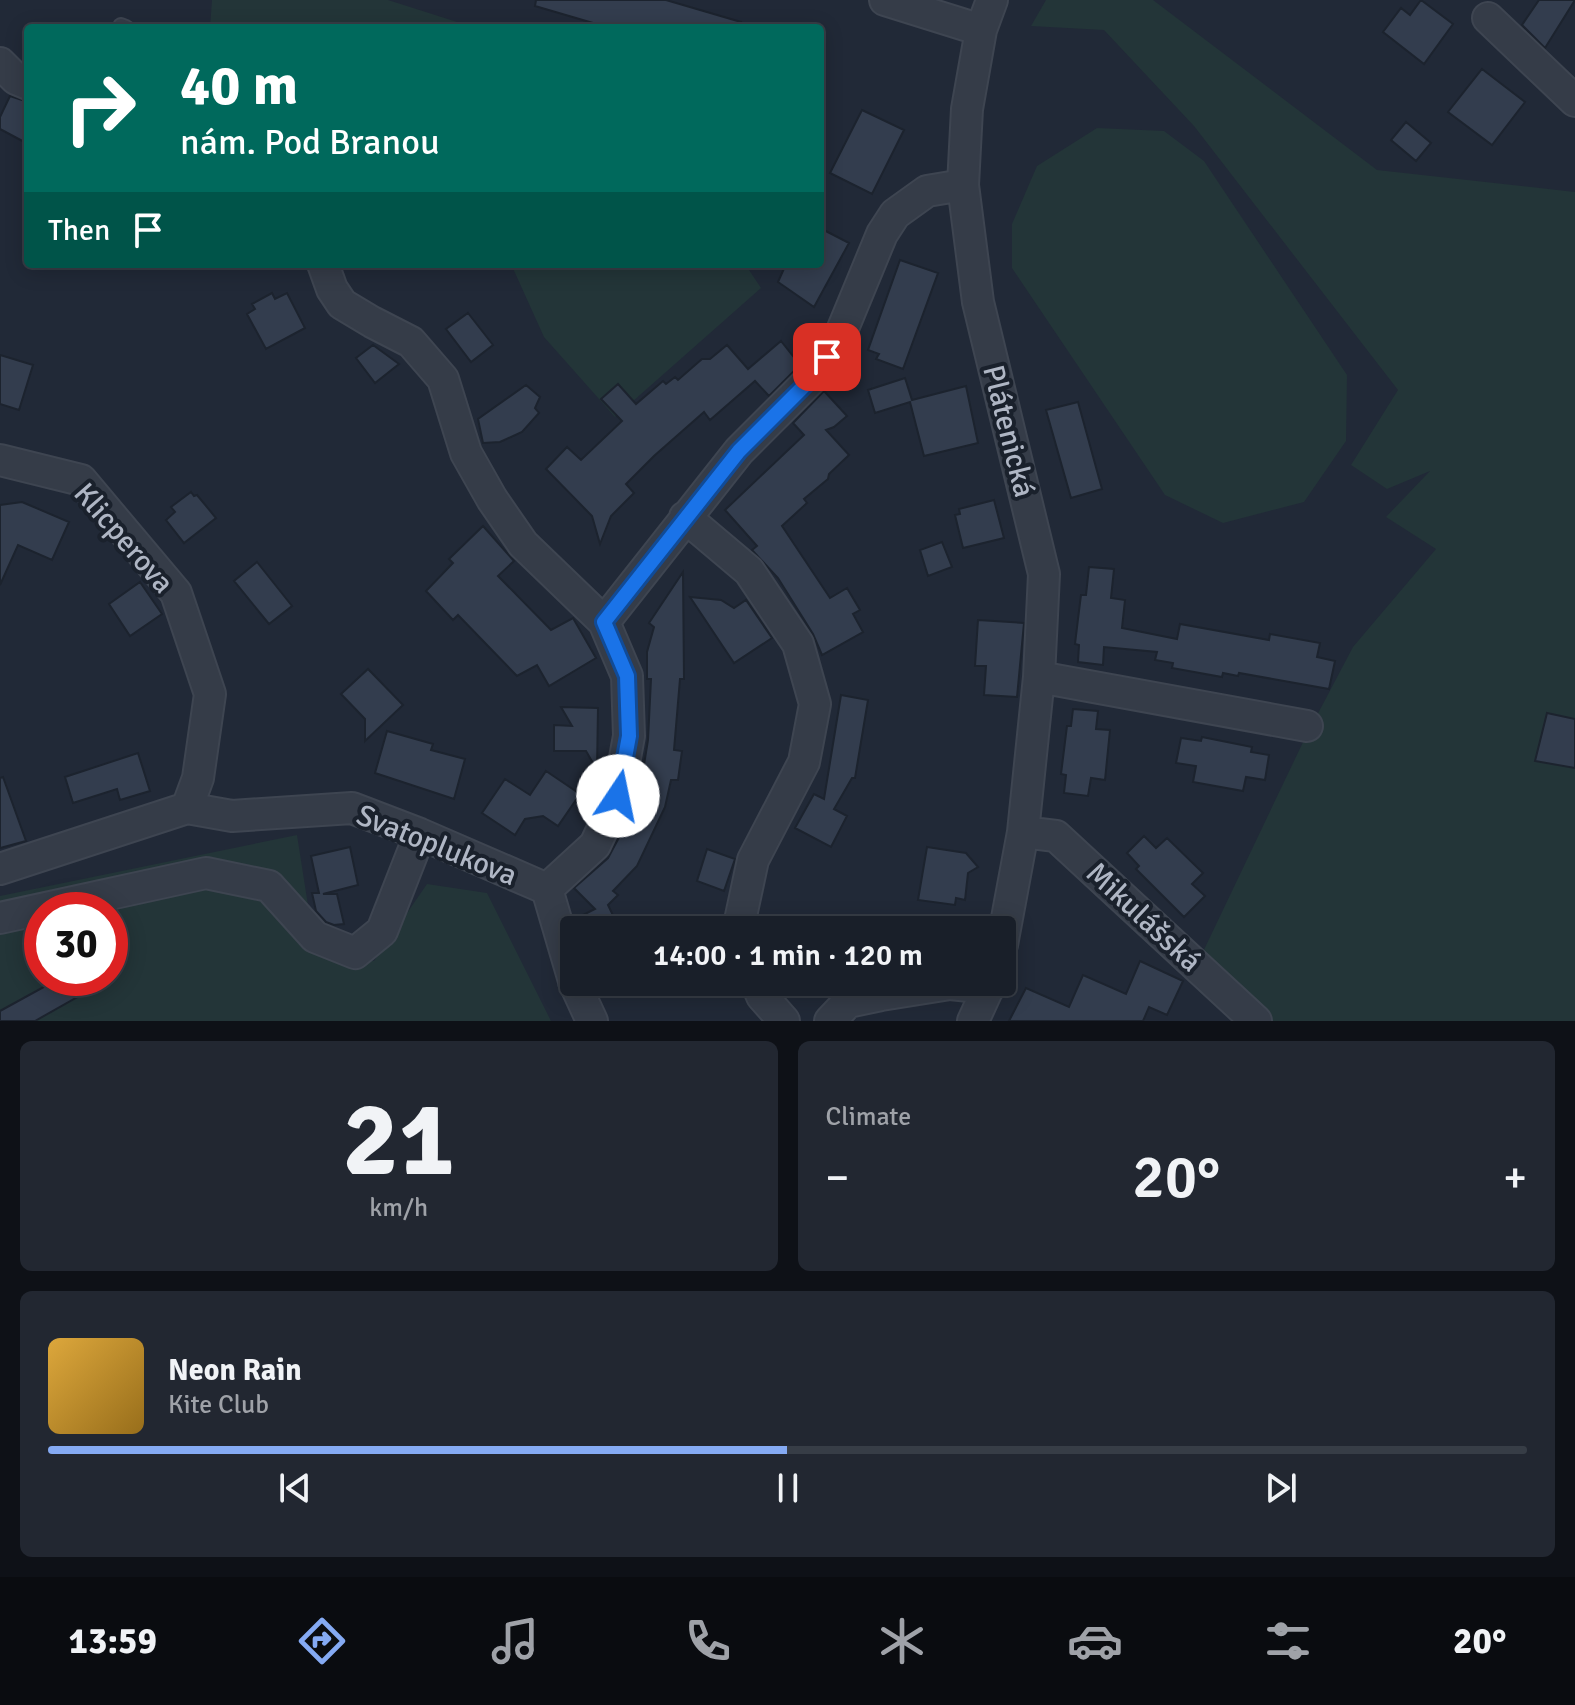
<!DOCTYPE html>
<meta charset="utf-8">
<style>
:root{--surface:#191f29;--page:#222731;--text:#f1f3f6;--muted:#9fa2a8;--line:#373d46;--accent:#85aaf3}
body{margin:0;font-family:Signika,sans-serif;background:var(--page);color:var(--text);height:100vh;display:flex;flex-direction:column;font-size:30px;white-space:nowrap}
*{box-sizing:border-box;margin:0}
p{font-size:26px;color:var(--muted)}
.icon{flex:none;width:44px;height:44px;fill:none;stroke:currentColor;stroke-width:2;stroke-linecap:round;stroke-linejoin:round}
.map{position:relative;height:1021px;overflow:hidden}
.details{display:flex;flex-direction:column;gap:20px;padding:20px;background:#0e1117;flex:1}
.details>*{flex:none}
.banner{position:absolute;left:24px;top:24px;width:800px;height:244px;border-radius:8px;box-shadow:0 4px 20px #0003,0 0 0 2px var(--line);background:#00695c;color:#fff;overflow:hidden}
.speed{position:absolute;left:24px;top:892px;display:flex;gap:16px;font-size:40px;font-weight:700;text-align:center}
.speed>*{display:grid;place-content:center;width:104px;height:104px;border-radius:50%;background:var(--surface);box-shadow:0 4px 20px #0003,0 0 0 2px var(--line);line-height:1}
.speed .limit{border:12px solid #d22;background:#fff;color:#111}
.pin{position:absolute;display:grid;place-items:center;width:68px;height:68px;color:#fff;margin:-34px;border-radius:16px;box-shadow:0 4px 12px #0006}
.me{position:absolute;width:88px;margin:-44px;rotate:11deg;stroke-linejoin:round;filter:drop-shadow(0 0 6px #0008)}
.turn{display:flex;align-items:center;gap:28px;height:168px;padding:0 24px;font-size:36px}
.turn .icon{width:104px;height:104px;stroke-width:2.5}
.turn b{display:block;font-size:56px;line-height:68px}
.then{display:flex;align-items:center;height:76px;padding:0 24px;background:#0003;gap:16px;font-size:30px}
.big{font-size:60px;font-weight:600;line-height:1.1}
.details .tile{flex:1;display:flex;flex-direction:column;justify-content:center;gap:12px;min-width:0;padding:0 28px;border-radius:12px;background:var(--page)}
.details .dial{align-items:center;gap:0}
.dial b{font-size:104px;line-height:1}
.song{display:flex;align-items:center;gap:24px}
.cover{width:96px;height:96px;border-radius:12px;background:linear-gradient(135deg,hsl(40 70% 55%),hsl(40 70% 35%))}
.played{height:8px;border-radius:4px;background:linear-gradient(90deg,var(--accent) 50%,var(--line) 50%)}
.keys{display:flex;justify-content:space-around;direction:ltr}
.heat{display:flex;justify-content:space-between;align-items:center;font-size:44px;direction:ltr}
.details .tiles{flex:1;display:grid;gap:20px;grid-template-columns:1fr 1fr}
.tile:last-child{grid-column:span 2}
.trip{position:absolute;left:560px;top:916px;width:456px;height:80px;border-radius:8px;background:var(--surface);box-shadow:0 4px 20px #0003,0 0 0 2px var(--line);font-weight:600;line-height:80px;text-align:center}
.menu{display:flex;height:128px;justify-content:space-around;align-items:center;background:#0a0c10;color:var(--muted)}
.menu .icon{width:56px;height:56px}
.menu .selected{color:var(--accent)}
.menu b{font-size:36px;color:var(--text)}
.map>svg:first-child{display:block}
.green{fill:#233538;fill-rule:evenodd}
.building{fill:#333d4e;stroke:#1c232e;stroke-width:2}
.lines{fill:none;stroke-linecap:round;stroke-linejoin:round}
.lane-casing{stroke:#3e4551;stroke-width:18}
.street-casing{stroke:#3e4551;stroke-width:34}
.lane{stroke:#353c48;stroke-width:14}
.street{stroke:#353c48;stroke-width:30}
.route-casing{stroke:#114b97;stroke-width:20}
.route{stroke:#1a73e8;stroke-width:14}
.labels{text-anchor:middle;stroke-width:8;stroke-linejoin:round;paint-order:stroke}
.street-label{font-size:30px;fill:#afb6c4;stroke:#1a212c}
</style>
<div class="map">
<svg width="1575" height="1021" viewBox="0 0 1575 1021">
<rect width="100%" height="100%" fill="#212937"/>
<!-- green -->
<path class="green" d="M212,0H388L476,28H210Z
M1046,0H1153L1377,170L1575,192V1021H1266L1201,956L1305,738L1353,647L1436,549L1386,517L1430,471L1387,489L1351,465L1398,390L1194,126L1104,30L1031,26Z
M1097,128L1164,131L1204,161L1347,375L1346,441L1304,502L1223,523L1165,495L1012,268V224L1037,166Z
M511,264H745L761,288L615,417L544,337Z
M297,835L315,950L374,961L427,884L487,893L551,1021H0V896ZM42,910H110V978H42Z"/>
<!-- building -->
<path class="building" d="M536,0H666L741,22L740,28H610L535,6Z
M1421,0L1453,24L1424,64L1383,32L1401,8L1410,15Z
M1539,0H1575L1545,48L1522,25Z
M1482,69L1525,102L1492,145L1448,112Z
M10,96L28,102V144L0,129V117Z
M862,110L904,130L872,194L830,173Z
M1406,122L1431,143L1416,161L1391,140Z
M820,228L849,243L814,307L778,282L786,264H820Z
M900,260L938,273L903,369L876,359L879,354L868,350Z
M272,293L275,299L287,293L305,328L266,349L247,314L255,309L252,304Z
M468,313L493,345L471,362L446,329Z
M781,341L800,365L769,396L755,381L710,420L704,412L654,456L626,484L634,493L611,516L600,544L592,516L546,469L567,447L581,460L622,421L601,399L618,384L636,404L663,381L666,384L675,377L678,380L702,359H710L727,345L748,369Z
M373,345L399,364L375,383L356,358Z
M0,355L33,365L19,410L0,404Z
M905,378L912,400L966,386L978,443L924,456L910,402L875,413L868,390Z
M526,385L540,397L535,408L539,413L522,432L500,442L483,443L478,419Z
M824,391L847,416L834,427L826,430L849,455L829,474L828,479L804,499L807,503L782,526L830,598L847,588L860,610L853,614L863,632L822,655L813,634L778,578L752,550L757,546L725,510L804,435L793,423Z
M1078,402L1102,489L1071,498L1046,410Z
M191,492L194,496L197,495L216,518L184,543L166,520L175,512L171,507Z
M994,500L1004,538L963,548L955,515L960,514L959,509Z
M22,502L69,522L52,560L18,545L0,585V505Z
M483,526L514,561L498,576L551,630L573,618L596,658L549,686L537,665L517,676L458,615L453,620L426,591L453,563L449,559Z
M942,542L952,567L928,576L920,550Z
M257,562L292,606L269,624L234,581Z
M1089,567L1114,569L1111,598L1125,600L1122,628L1177,639L1180,624L1269,640L1270,634L1320,643L1317,657L1335,661L1329,689L1239,673L1238,676L1223,673L1222,677L1172,668L1173,663L1155,660L1157,652L1104,647L1103,665L1078,662L1079,645L1075,644L1078,619L1081,595H1086Z
M683,572L684,679H680L674,750L682,751L678,780H671L665,807L637,866L613,891L618,895L608,905L620,930H578L575,919L595,909L574,888L608,858L638,802L648,740L651,679H647V652L654,627L649,623Z
M140,582L162,614L130,636L109,604Z
M690,597L721,600L734,608L746,600L772,638L734,663Z
M978,620L1024,623L1017,697L984,695L986,666H975Z
M368,669L403,705L365,741V719L341,694Z
M841,695L868,700L855,778H852L834,809L847,816L831,847L795,828L814,794L824,799Z
M561,707L598,708L597,770L586,751H554V725L572,726Z
M1073,709L1098,711L1096,729L1110,730L1105,780L1091,778L1088,796L1064,793L1066,775L1061,774L1067,726H1071Z
M1547,713L1575,719V768L1535,761Z
M387,731L433,744L431,750L465,759L454,799L375,773Z
M1202,737L1252,747L1251,752L1269,755L1265,780L1246,777L1243,791L1193,782L1196,766L1176,763L1181,738L1201,741Z
M138,753L150,791L120,800L117,789L73,803L65,777Z
M546,771L580,794L558,826L543,816L525,819L515,835L482,813L505,779L530,795Z
M3,777L26,841L0,848V778Z
M1144,836L1156,848L1167,838L1203,873L1192,884L1205,896L1184,917L1136,869L1139,866L1127,853Z
M350,847L358,885L323,894H337L344,924L334,925L326,922L316,911L312,893H319L311,856Z
M927,847L966,853L978,867L968,873L965,900L956,898L955,905L918,900Z
M707,849L735,859L724,891L697,881Z
M1140,961L1183,981L1167,1015L1149,1007L1143,1021H1009L1026,988L1069,1007L1083,975L1126,994Z
M60,978H111L35,1021H0V1011Z"/>
<g class="lines">
<defs>
<path id="lane" d="M121,26L126,28"/>
<path id="street" d="M885,0L981,30
M992,0L981,30L967,109L963,185L978,302L1044,574L1039,677L1023,832L1002,945
M1488,18L1575,101
M0,63L16,79L28,84
M323,264L332,289L342,304L372,322L411,342L443,379L466,453L492,499L523,544L604,622L627,676L629,736L618,796L595,845L547,889
M0,460L81,480L176,593L210,694L198,778L187,808
M685,517L749,571L798,644L815,704L804,762L753,860L738,930
M604,622L739,451L814,376L839,338L882,234L895,214L927,191L963,185
M1039,677L1307,726
M1023,832L1056,836L1256,1021
M0,869L187,808L232,816L352,808L420,834L547,889L574,981
M0,918L206,873L269,886L315,937L355,953L382,931L420,834
M574,982L592,1021
M756,982L762,996L784,1021
M830,1021L848,1002L881,995L950,984L989,988
M973,1021L991,982"/>
</defs>
<!-- lane casing -->
<use href="#lane" class="lane-casing"/>
<!-- street casing -->
<use href="#street" class="street-casing"/>
<!-- lane -->
<use href="#lane" class="lane"/>
<!-- street -->
<use href="#street" class="street"/>
</g>
<g class="lines">
<defs>
<path id="route" d="M618,796L629,736L627,676L604,622L739,451L809,381L827,357"/>
</defs>
<!-- route casing -->
<use href="#route" class="route-casing"/>
<!-- route -->
<use href="#route" class="route"/>
</g>
<g class="labels">
<!-- street labels -->
<g class="street-label">
<text transform="translate(1009 431) rotate(76)" y="10">Plátenická</text>
<text transform="translate(124 538) rotate(49)" y="10">Klicperova</text>
<text transform="translate(437 845) rotate(22)" y="10">Svatoplukova</text>
<text transform="translate(1144 917) rotate(43)" y="10">Mikulášská</text>
</g>
</g>
</svg>
<div class="speed"><div class="limit">30</div></div>
<div class="pin" style="left:827px;top:357px;background:#d93025"><svg class="icon" aria-label="arrive" viewBox="0 0 24 24"><path d="M6 21V4h12l-3 4 3 4H6"/></svg></div>
<svg class="me" style="left:618px;top:796px" viewBox="-20 -20 40 40"><circle r="19" fill="#fff"/><path d="M0-13L10 11 0 6-10 11z" fill="#1a73e8"/></svg>
<div class="trip">14:00 · 1 min · 120 m</div>
<div class="banner">
<div class="turn"><svg class="icon" aria-label="right" viewBox="0 0 24 24"><path d="M7 20v-9h11M14 6l5 5-5 5"/></svg><div><b>40 m</b>nám. Pod Branou</div></div>
<div class="then">Then<svg class="icon" aria-label="arrive" viewBox="0 0 24 24"><path d="M6 21V4h12l-3 4 3 4H6"/></svg></div>
</div>
</div>
<section class="details">
<div class="tiles">
<div class="tile dial"><b>21</b><p>km/h</p></div>
<div class="tile"><p>Climate</p>
<div class="heat"><a>−</a><b class="big">20°</b><a>+</a></div>
</div>
<div class="tile">
<div class="song"><i class="cover"></i><div><b>Neon Rain</b><p>Kite Club</p></div></div>
<div class="played"></div>
<div class="keys"><svg class="icon" aria-label="previous" viewBox="0 0 24 24"><path d="M18 5L8 12l10 7zM5 5v14"/></svg><svg class="icon" aria-label="pause" viewBox="0 0 24 24"><path d="M8 5v14M16 5v14"/></svg><svg class="icon" aria-label="next" viewBox="0 0 24 24"><path d="M6 5l10 7-10 7zM19 5v14"/></svg></div>
</div>
</div>
</section>
<nav class="menu">
<b>13:59</b>
<svg class="icon selected" aria-label="directions" viewBox="0 0 24 24"><path d="M12 3l9 9-9 9-9-9zM9 14v-3h6M13 9l2 2-2 2"/></svg>
<svg class="icon" aria-label="music" viewBox="0 0 24 24"><path d="M9 18V5l10-2v13"/><circle cx="6" cy="18" r="3"/><circle cx="16" cy="16" r="3"/></svg>
<svg class="icon" aria-label="phone" viewBox="0 0 24 24"><path d="M5 4h4l2 5-3 2q2 4 5 5l2-3 5 2v4C11 20 4 13 5 4z"/></svg>
<svg class="icon" aria-label="climate" viewBox="0 0 24 24"><path d="M12 3v18M4 7l16 10M4 17L20 7"/></svg>
<svg class="icon" aria-label="car" viewBox="0 0 24 24"><path d="M5 17H2v-5l4-1 3-4h7l3 4 3 1v5h-3M9 17h6M6 11h13"/><circle cx="7" cy="17" r="2"/><circle cx="17" cy="17" r="2"/></svg>
<svg class="icon" aria-label="filters" viewBox="0 0 24 24"><path d="M4 7h16M4 17h16"/><circle cx="9" cy="7" r="2"/><circle cx="15" cy="17" r="2"/></svg>
<b>20°</b>
</nav>
